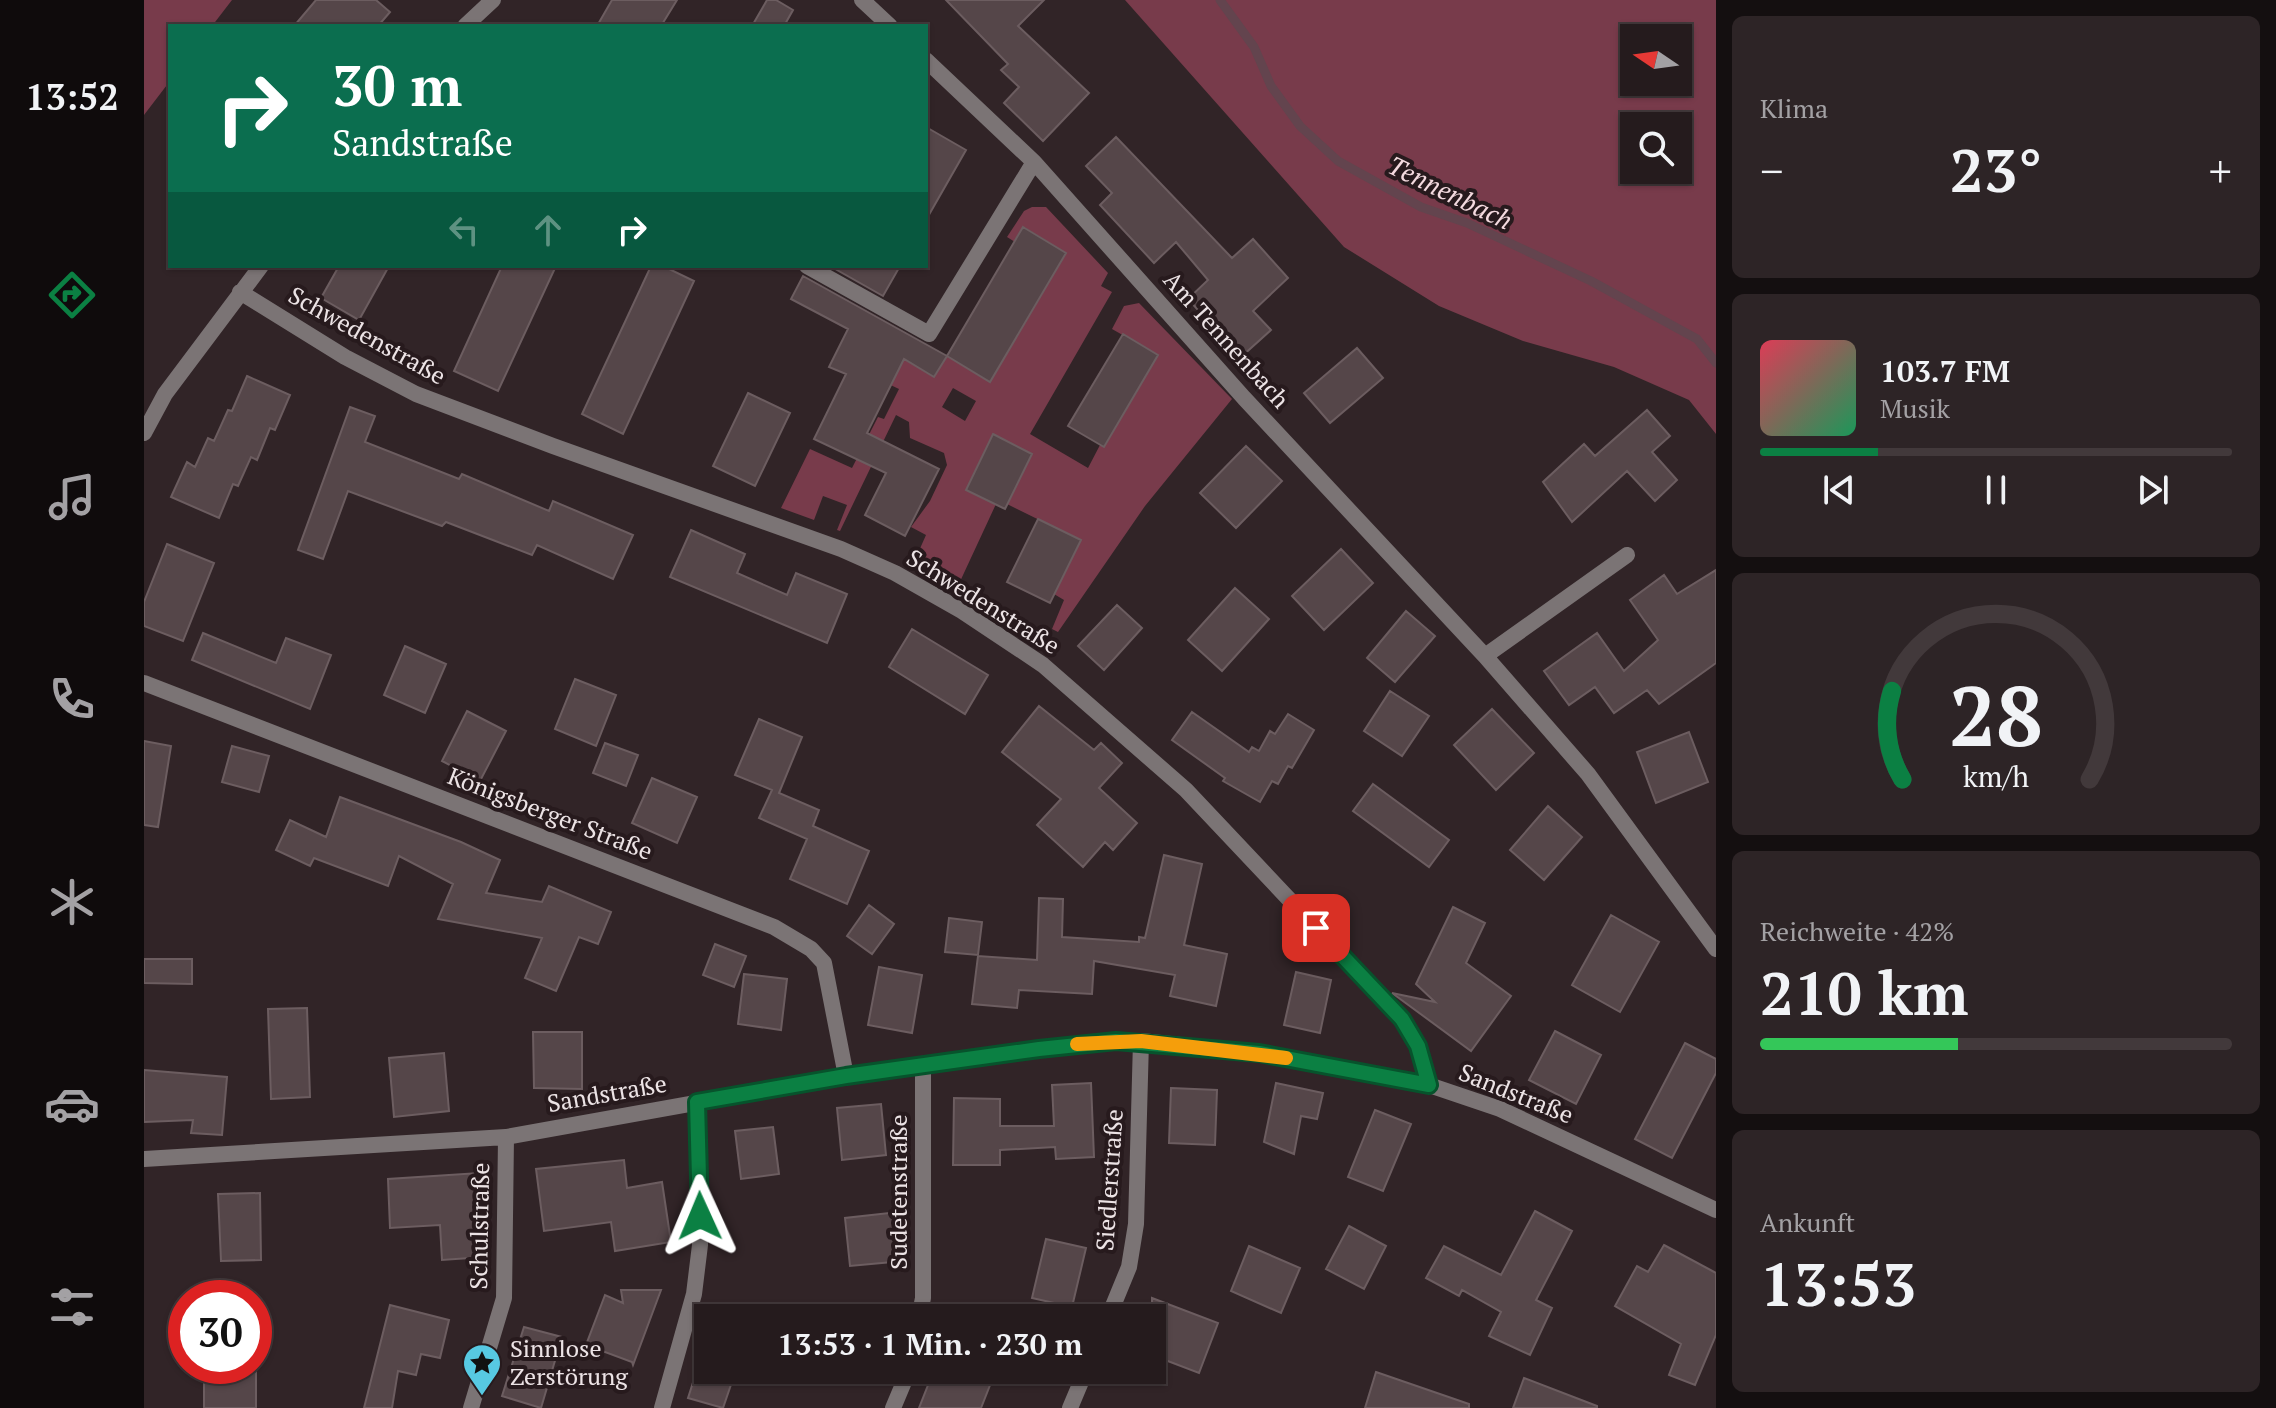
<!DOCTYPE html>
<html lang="de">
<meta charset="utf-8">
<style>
:root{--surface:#251b1d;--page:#2d2426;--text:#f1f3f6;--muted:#a3a1a4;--line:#42393b;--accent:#0b8043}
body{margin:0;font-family:"PT Serif",serif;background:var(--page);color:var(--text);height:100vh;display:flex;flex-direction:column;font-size:30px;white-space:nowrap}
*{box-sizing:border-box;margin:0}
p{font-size:26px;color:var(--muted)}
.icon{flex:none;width:44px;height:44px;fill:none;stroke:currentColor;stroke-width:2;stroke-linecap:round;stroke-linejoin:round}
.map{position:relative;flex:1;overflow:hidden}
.panel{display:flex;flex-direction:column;gap:16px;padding:16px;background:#140f10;width:560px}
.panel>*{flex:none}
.guide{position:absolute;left:24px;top:24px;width:760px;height:244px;border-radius:0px;box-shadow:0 2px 6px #0004,0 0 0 2px var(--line);background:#0b6e4f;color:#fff;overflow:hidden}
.needle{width:52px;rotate:283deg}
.tools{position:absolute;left:1476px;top:24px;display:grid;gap:16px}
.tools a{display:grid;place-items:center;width:72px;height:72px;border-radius:0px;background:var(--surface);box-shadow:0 2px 6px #0004,0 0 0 2px var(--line);font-size:40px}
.speed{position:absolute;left:24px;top:1280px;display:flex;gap:16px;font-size:40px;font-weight:700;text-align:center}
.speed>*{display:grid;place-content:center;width:104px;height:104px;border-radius:50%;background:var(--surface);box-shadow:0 2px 6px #0004,0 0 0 2px var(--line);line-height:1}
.speed .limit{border:12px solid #d22;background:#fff;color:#111}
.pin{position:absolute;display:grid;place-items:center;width:68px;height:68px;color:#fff;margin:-34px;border-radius:16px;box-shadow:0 4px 12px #0006}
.me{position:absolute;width:88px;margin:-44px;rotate:359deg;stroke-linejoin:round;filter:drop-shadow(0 0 6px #0008)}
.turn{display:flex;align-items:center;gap:28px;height:168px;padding:0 32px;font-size:36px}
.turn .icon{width:104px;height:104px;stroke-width:2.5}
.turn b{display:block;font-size:56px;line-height:68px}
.lanes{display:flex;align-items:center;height:76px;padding:0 32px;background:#0003;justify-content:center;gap:40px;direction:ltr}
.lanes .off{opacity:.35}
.big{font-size:60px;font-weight:600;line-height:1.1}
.panel .tile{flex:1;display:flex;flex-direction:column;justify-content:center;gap:12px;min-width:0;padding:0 28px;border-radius:12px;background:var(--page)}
.panel .dial{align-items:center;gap:0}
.dial svg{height:208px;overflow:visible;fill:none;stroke:var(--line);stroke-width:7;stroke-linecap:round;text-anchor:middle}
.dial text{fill:var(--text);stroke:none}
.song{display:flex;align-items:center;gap:24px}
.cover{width:96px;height:96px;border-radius:12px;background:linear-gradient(135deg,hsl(350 70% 55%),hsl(150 70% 35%))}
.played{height:8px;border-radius:4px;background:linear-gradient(90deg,var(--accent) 25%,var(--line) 25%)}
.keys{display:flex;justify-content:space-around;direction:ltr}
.heat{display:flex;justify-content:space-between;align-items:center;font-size:44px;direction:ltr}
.charge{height:12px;border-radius:6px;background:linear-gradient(90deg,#34c759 42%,var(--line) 0)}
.trip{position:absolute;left:550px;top:1304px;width:472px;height:80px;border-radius:0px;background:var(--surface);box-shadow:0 2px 6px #0004,0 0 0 2px var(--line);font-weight:600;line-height:80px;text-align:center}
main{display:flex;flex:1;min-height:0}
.tabs{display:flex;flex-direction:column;width:144px;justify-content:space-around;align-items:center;background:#0f0b0c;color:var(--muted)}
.tabs .icon{width:56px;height:56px}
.tabs .active{color:var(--accent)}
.tabs b{font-size:36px;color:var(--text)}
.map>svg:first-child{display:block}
.green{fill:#783b4b;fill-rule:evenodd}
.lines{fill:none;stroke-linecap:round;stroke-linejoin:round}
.stream{stroke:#63444e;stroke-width:9}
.building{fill:#554649;stroke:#6c5d60;stroke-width:2}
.street{stroke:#7b7475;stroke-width:16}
.route-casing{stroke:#07532c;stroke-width:20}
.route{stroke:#0b8043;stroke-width:14}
.slow{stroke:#f59e0b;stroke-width:14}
.labels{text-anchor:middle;stroke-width:8;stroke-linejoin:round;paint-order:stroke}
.street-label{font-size:24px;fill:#ece3e5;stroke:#271a1d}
.poi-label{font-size:24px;fill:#ece3e5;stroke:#271a1d;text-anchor:start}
.water-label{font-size:26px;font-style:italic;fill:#f4dadf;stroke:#271a1d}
</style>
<main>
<nav class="tabs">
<b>13:52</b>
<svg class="icon active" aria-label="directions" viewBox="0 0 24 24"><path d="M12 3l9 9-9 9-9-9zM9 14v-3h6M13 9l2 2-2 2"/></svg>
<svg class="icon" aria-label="music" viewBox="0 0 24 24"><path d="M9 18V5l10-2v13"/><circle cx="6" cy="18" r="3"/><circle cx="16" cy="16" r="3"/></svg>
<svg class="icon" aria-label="phone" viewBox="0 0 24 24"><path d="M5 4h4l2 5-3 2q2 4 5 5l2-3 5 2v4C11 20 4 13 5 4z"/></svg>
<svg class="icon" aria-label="climate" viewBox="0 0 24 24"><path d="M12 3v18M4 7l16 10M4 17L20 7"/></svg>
<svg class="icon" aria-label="car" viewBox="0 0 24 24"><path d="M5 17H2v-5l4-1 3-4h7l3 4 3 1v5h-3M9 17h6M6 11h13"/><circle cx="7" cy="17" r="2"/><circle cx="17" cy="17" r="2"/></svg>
<svg class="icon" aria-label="filters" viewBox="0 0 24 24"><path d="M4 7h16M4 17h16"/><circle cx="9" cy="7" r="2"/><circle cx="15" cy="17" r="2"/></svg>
</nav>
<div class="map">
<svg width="1572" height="1408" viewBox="0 0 1572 1408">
<rect width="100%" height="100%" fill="#312427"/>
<!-- green -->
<path class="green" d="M0,0H88L68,26H26V81L0,115Z
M981,0H1572V434L1545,400L1470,367L1379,341L1295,306L1200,247ZM1490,38H1534V82H1490ZM1534,126V170H1490V126Z
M888,207H902L964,273L957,286L968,292L886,434L944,468L956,445L960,447L1014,355L968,329L980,306L995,303L1088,399L1001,506L914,632L908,629L920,600L910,594L936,540L863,504L888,454L850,435L852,504L813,588L770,562L782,535L767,527L786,501L803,465L800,453L766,438L765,422L752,415L696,531L693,530L703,505L679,496L670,520L637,508L666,449L708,468L734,417L740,419L755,389L719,372L726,340L775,368L803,356L846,382L922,253L880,227L871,242L863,237L880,211ZM809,388L832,401L821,421L798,407Z"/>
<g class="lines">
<!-- stream -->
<path class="stream" d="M1076,0L1110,47L1127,86L1156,126L1194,161L1277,207L1323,223L1447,281L1553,339L1572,363"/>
</g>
<!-- building -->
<path class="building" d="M172,0H232L246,12L234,26H150Z
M468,0H533L517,26H453Z
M623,0H632L649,10L640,26H608Z
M802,0H900L874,26L945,93L899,141L860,103L875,87L857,70L864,64Z
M782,127L822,150L782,220Z
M972,137L1088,258L1109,239L1144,278L1109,311L1127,330L1097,357L1044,299L1064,280L1032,242L1010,263L956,205L968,193L942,166Z
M879,227L922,253L846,382L803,356Z
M195,266H245L215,320L177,298Z
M358,266H412L354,391L310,371Z
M507,266H519L550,281L479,434L438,414Z
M686,266H756L739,296Z
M659,276L803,356L790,377L760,359L723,433L795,469L761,536L721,515L742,473L670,439L702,374L685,367L704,329L647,299Z
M979,334L1014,355L960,447L924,426Z
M1213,348L1239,378L1186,423L1160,393Z
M103,376L146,395L131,430L126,428L113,460L107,457L94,486L89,484L75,518L27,497L43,462L51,467L64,438L70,441L84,410L88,411Z
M604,393L646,413L611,486L569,466Z
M206,407L231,416L221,442L315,479L318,474L405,511L409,501L489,535L469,579L393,545L388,555L302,522L298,526L204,491L179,559L154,550Z
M1503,410L1526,436L1508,452L1533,480L1511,501L1483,471L1428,522L1399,482L1440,444L1451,456Z
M849,434L888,454L861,509L822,490Z
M1102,446L1138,481L1092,528L1056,493Z
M894,519L937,540L906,603L863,582Z
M547,530L601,554L593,573L643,595L652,573L703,594L683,643L526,577Z
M23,544L70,563L39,641L0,626V602Z
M1197,549L1229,583L1180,630L1148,596Z
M1572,570V663L1515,704L1503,690L1470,713L1451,687L1425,705L1400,671L1453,633L1480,671L1514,640L1486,600L1520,575L1533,594Z
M1091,588L1125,619L1078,671L1044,640Z
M973,605L998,628L960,670L934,646Z
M1262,611L1291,636L1251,682L1223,658Z
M768,629L844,675L821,714L745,667Z
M59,633L132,663L142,638L187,655L166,709L48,660Z
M261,646L302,664L281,713L240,695Z
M431,679L472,695L452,746L411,729Z
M1246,691L1285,716L1258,756L1220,731Z
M895,706L950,750L957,743L978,763L955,788L993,823L969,850L961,842L939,867L893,825L917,799L858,752Z
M1348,709L1390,753L1352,790L1310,745Z
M323,711L362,731L336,781L298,761Z
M1048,712L1105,752L1108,747L1115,751L1126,731L1131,734L1144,714L1170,730L1148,768L1144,766L1134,784L1128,781L1116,802L1079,781L1081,778L1028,740Z
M615,719L658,737L635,793L675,810L669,826L725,851L703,904L646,879L663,839L615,818L628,790L591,775Z
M1545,732L1564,782L1512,803L1493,752Z
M0,741L27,746L14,827L0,825Z
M461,743L494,755L482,786L449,773Z
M88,746L125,756L115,792L78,782Z
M508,778L553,797L533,843L488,823Z
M1229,784L1305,840L1285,867L1209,811Z
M196,797L317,842L356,860L342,893L398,902L405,886L467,912L454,944L435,937L412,991L381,978L398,938L294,919L309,884L255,856L244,886L170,858L166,866L132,850L146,820L182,837Z
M1404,806L1438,837L1400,880L1366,850Z
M1020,855L1058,864L1040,945L1083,954L1072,1006L1026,996L1031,975L950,961L948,994L875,990L873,1008L828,1004L834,956L893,960L895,898L919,899L918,937L995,942V937L1001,938Z
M725,905L750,924L728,954L703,936Z
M1309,907L1341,923L1322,963L1367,996L1327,1051L1248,993L1291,1002L1272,984Z
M1467,915L1515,942L1476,1012L1428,985Z
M805,918L838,922L834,955L801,952Z
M571,944L602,956L590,987L559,975Z
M0,959H48V984L0,983Z
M735,967L778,975L768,1033L724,1025Z
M1152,972L1187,980L1176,1033L1140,1025Z
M600,974L643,979L637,1030L594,1024Z
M163,1008L166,1097L127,1099L124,1009Z
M1411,1031L1457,1055L1432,1104L1385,1080Z
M389,1032H438V1089L390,1088Z
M1541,1043L1572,1059V1073L1528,1158L1491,1139Z
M300,1053L305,1111L250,1117L245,1058Z
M0,1070L83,1077L78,1135L47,1133L49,1120L0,1122Z
M947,1083L950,1157L912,1159L911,1147L856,1150V1165H809L810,1098L856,1099V1126H910L908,1085Z
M1132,1083L1179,1093L1173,1119L1157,1116L1150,1154L1120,1142Z
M1027,1088L1073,1090L1071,1145L1025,1143Z
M737,1104L742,1155L698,1160L693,1108Z
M1231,1110L1267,1124L1239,1191L1204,1177Z
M629,1127L635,1174L597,1179L591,1131Z
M480,1160L483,1188L518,1182L527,1242L471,1251L467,1222L400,1231L392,1169Z
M335,1173L340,1257L298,1260L296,1225L246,1228L244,1179Z
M116,1193L117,1260L77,1261L74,1194Z
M1391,1211L1428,1231L1392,1300L1408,1308L1386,1355L1345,1336L1357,1312L1318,1290L1315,1296L1282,1278L1300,1246L1357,1275Z
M754,1212L759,1261L706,1266L701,1218Z
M1205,1226L1242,1246L1220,1289L1182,1269Z
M902,1239L942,1248L928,1307L888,1298Z
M1520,1245L1572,1273V1335L1551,1385L1525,1375L1537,1344L1471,1306L1493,1266L1504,1272Z
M1105,1246L1156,1268L1137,1313L1087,1291Z
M477,1290H517L489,1365L488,1362L442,1345L461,1295L479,1303Z
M1008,1298L1074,1323L1055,1373L1008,1355Z
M246,1305L305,1320L296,1358L277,1354L272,1375L254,1371L248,1408H220Z
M380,1327L418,1337L397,1408L358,1396Z
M60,1366H112V1408H60Z
M553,1370H592L579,1408L544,1398Z
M790,1370H852L837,1408H775Z
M1232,1372L1325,1404V1408H1221Z
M1380,1378L1453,1406V1408H1369Z"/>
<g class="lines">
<!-- street -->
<path class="street" d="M718,0L746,26
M321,26L349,0
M782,60L890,162L1100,398L1341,656L1444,774L1572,949
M663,266L785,334L890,162
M96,292L201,357L272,394L409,446L697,549L751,573L818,611L899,665L1042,790L1258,1019L1274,1046L1285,1085
M0,433L21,394L117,266
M1341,656L1483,555
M0,683L630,927L667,949L680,963L702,1076
M0,1159L362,1137L702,1076L943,1043L997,1041L1115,1053L1285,1085L1356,1109L1572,1210
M775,1318L779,1298V1065
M964,1318L985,1267L992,1224L997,1041
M327,1408L360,1298L362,1137
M518,1408L550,1294L556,1245L553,1102
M749,1408L765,1370
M926,1408L942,1370"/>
</g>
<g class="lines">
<defs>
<path id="route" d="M556,1216L553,1102L702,1076L895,1049L972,1041L1115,1053L1285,1085L1274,1046L1258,1019L1172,928"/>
</defs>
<!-- route casing -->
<use href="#route" class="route-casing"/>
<!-- route -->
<use href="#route" class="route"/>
<!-- slow -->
<path class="slow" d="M933,1044L997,1041L1142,1058"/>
</g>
<!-- icons -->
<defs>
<symbol id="sight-pin" viewBox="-11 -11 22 30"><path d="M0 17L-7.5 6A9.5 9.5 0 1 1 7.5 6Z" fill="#57c9e2" stroke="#271a1d"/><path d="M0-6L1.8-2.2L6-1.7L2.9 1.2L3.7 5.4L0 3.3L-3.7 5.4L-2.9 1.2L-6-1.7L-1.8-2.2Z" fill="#111"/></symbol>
</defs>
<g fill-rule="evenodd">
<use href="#sight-pin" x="316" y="1341" width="44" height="60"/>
</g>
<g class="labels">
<!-- street labels -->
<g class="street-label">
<text transform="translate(223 336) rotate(29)" y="8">Schwedenstraße</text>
<text transform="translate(1082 340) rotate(48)" y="8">Am Tennenbach</text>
<text transform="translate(839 602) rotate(32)" y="8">Schwedenstraße</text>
<text transform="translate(406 814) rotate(21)" y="8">Königsberger Straße</text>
<text transform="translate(463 1094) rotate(-10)" y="8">Sandstraße</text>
<text transform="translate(1372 1094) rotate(22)" y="8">Sandstraße</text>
<text transform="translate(966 1180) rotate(-86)" y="8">Siedlerstraße</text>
<text transform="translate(755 1192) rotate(-90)" y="8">Sudetenstraße</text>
<text transform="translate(336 1226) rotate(-89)" y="8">Schulstraße</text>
</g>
<!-- poi labels -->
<g class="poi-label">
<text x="366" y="1357">Sinnlose<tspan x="366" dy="28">Zerstörung</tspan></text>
</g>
<!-- water labels -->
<g class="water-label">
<text transform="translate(1306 193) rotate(26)" y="9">Tennenbach</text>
</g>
</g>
</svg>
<div class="tools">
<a><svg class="needle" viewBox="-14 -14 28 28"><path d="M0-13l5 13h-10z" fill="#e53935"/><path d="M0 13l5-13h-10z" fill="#a3a1a4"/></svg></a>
<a><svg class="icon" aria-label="search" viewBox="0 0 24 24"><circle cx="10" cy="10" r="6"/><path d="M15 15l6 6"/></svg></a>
</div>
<div class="speed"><div class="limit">30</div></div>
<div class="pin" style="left:1172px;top:928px;background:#d93025"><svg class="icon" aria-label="arrive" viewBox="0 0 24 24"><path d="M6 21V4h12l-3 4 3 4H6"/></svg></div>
<svg class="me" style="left:556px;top:1216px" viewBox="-20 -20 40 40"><path d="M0-17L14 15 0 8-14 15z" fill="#0b8043" stroke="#fff" stroke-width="4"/></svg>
<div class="trip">13:53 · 1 Min. · 230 m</div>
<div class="guide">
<div class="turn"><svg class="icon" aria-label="right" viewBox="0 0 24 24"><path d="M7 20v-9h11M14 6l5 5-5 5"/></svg><div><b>30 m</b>Sandstraße</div></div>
<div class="lanes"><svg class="icon off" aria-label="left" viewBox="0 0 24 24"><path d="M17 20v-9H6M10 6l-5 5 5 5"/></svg><svg class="icon off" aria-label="ahead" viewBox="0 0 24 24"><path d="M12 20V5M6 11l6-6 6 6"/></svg><svg class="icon" aria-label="right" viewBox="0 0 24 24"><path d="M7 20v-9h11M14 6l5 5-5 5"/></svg></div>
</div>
</div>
<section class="panel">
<div class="tile"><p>Klima</p>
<div class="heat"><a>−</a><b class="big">23°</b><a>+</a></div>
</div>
<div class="tile">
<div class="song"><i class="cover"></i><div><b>103.7 FM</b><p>Musik</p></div></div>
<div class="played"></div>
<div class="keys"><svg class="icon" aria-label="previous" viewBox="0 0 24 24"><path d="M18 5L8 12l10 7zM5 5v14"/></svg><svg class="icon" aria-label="pause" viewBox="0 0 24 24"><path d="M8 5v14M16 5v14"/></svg><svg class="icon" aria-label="next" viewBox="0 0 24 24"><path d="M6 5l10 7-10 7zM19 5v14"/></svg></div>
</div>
<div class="tile dial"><svg viewBox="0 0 100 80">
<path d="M14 69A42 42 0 1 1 86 69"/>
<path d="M14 69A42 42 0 0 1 10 35" stroke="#0b8043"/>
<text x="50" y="56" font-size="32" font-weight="700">28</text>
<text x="50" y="72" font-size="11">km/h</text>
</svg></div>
<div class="tile"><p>Reichweite · 42%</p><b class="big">210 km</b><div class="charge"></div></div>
<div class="tile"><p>Ankunft</p><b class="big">13:53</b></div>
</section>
</main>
